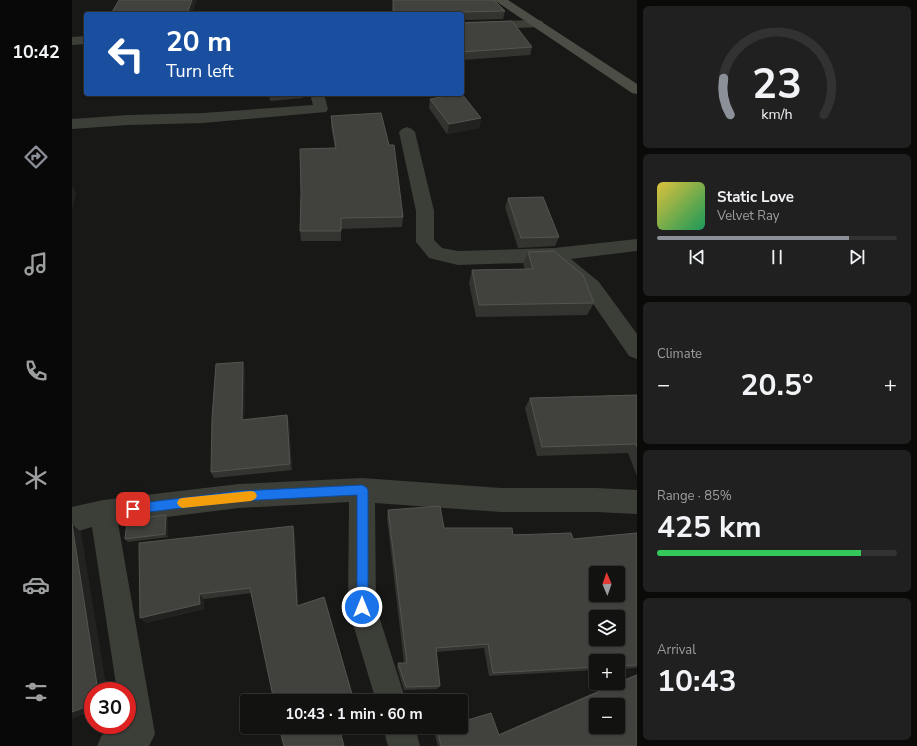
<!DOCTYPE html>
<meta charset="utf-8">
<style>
:root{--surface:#121311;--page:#1f201f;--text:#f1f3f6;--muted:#9c9e9f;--line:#313231;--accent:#8c9099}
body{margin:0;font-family:"Nunito Sans",sans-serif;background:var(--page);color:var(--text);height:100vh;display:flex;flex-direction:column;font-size:15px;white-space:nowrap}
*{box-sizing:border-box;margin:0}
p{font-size:13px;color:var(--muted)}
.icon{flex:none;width:22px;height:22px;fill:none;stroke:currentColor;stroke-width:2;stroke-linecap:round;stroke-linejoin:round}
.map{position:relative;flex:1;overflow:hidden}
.drawer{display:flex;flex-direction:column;gap:6px;padding:6px;background:#0a0a09;width:280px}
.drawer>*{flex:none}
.top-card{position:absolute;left:12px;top:12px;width:380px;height:84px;border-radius:4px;box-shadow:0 1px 3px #0004,0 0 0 1px var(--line);background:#1a4fa0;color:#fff;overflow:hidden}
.needle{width:26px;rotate:358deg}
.tools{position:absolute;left:517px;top:566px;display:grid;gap:8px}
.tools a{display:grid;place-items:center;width:36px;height:36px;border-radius:4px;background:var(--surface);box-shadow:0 1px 3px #0004,0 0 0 1px var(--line);font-size:20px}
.speed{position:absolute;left:12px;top:682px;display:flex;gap:8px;font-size:20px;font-weight:700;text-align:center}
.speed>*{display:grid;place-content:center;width:52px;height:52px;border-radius:50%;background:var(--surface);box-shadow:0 1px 3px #0004,0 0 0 1px var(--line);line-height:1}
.speed .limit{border:6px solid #d22;background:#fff;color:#111}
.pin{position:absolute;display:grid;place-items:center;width:34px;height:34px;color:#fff;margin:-17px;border-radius:8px;box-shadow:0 2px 6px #0006}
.me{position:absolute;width:44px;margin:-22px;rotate:0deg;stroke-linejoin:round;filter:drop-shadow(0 0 3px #0008)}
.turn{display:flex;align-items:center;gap:14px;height:84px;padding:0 16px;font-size:18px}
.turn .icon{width:52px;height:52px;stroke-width:2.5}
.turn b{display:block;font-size:28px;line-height:34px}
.big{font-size:30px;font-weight:700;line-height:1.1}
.drawer .tile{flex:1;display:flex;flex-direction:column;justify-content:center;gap:6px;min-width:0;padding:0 14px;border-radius:6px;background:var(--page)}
.drawer .dial{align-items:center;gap:0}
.dial svg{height:104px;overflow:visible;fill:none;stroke:var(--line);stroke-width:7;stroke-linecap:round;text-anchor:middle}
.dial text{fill:var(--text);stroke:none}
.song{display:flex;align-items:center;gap:12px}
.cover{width:48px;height:48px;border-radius:6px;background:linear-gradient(135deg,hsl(50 70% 55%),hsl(150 70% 35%))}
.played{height:4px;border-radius:2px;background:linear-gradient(90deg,var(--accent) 80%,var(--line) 80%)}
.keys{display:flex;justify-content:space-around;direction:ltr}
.heat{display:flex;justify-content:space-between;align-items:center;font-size:22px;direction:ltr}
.charge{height:6px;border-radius:3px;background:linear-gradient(90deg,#34c759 85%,var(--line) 0)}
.trip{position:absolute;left:168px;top:694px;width:228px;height:40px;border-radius:4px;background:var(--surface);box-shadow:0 1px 3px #0004,0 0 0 1px var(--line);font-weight:700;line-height:40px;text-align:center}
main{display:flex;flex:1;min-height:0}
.menu{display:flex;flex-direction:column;width:72px;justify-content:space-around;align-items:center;background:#070807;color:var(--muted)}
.menu .icon{width:28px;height:28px}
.menu .current{color:var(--accent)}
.menu b{font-size:18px;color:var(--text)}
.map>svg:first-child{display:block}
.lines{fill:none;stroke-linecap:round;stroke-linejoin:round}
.street{fill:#3c3e38;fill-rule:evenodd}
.secondary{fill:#4c4e46;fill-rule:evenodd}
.wall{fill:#333430}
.shaded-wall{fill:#222321}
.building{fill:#41423d;stroke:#53554e;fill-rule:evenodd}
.route{fill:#1a73e8;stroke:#114b97}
.slow{fill:#f59e0b}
</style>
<main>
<nav class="menu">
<b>10:42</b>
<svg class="icon current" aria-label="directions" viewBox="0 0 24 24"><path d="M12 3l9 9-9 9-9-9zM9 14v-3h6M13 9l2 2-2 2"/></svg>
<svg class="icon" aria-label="music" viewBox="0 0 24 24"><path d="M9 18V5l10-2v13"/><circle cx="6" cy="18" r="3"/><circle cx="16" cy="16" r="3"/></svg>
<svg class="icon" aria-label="phone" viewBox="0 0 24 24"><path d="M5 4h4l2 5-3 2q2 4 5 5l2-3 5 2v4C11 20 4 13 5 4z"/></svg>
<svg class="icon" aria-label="climate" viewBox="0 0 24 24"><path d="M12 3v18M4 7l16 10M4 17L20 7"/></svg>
<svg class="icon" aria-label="car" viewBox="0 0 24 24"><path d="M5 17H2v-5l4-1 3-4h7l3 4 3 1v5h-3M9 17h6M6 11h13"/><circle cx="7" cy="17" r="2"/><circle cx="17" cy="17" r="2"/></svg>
<svg class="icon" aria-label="filters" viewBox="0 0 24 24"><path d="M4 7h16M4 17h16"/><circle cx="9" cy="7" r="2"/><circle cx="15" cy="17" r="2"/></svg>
</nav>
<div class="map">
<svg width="565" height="746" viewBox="0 0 565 746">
<rect width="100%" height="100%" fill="#181917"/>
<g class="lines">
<!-- street -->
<path class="street" d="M466,20L470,21L472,24L470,27L390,30V22Z
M14,36V44L0,45V37Z
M238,94H252L256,109L254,112L131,123L56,125L0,129V119L56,115L131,113L241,105Z
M335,127L340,129L343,132L362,211V240L370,248L386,251L482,248L565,239V251L499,259L527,282L565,334V359L557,356L513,292L483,267L481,262L386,265L357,258L344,242V211L327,132L330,129Z
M290,478L429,488H524L565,490V514L524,512H429L303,503L304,607L334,701H304L276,607L277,502L167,508L46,523L83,734L77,746H25L30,735L50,725H55V691H45L20,527L0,533V507L31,500L167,484Z
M311,727H343L348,746H316Z"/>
<!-- secondary -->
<path class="secondary" d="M422,0H436L565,84V94L560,93Z"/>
</g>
<!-- wall -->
<path class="wall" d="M321,0H422L433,11L431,19L390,20V23L460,47L458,55L390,60V14H321Z
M197,94H231V98L198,101Z
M358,99L409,118L407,128L375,134L357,108Z
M259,116L331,217L330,227L269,229V241H229L228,231L263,148L259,127Z
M436,198L487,237L483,246L446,248L433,207Z
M456,252L522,303L515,315L404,317L397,283L400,270L453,269L451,264Z
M173,370L172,419L215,415L217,422L220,470L142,478L139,472Z
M565,395V476L556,453L465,456L453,408L458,398Z
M316,510L372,528L501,539L565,533V668L546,669V661H524V670L417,676L412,648L364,652L368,686L365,689L332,690L325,667L326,663H332L315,518Z
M94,515L96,518V537L56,542L53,539Z
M221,526L223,533L226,606L282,701L179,593L132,599V609L74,623Z
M565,674V746H366L362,731L365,729L427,734L544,683H546V682Z"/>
<!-- shaded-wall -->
<path class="shaded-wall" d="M120,0H125L120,14H115Z
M409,118L407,128L375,134L377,124Z
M0,185L4,193L0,211Z
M171,362L173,370L172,426L170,420Z
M215,415L217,422L220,470L218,464Z
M94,515L96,518V537L93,534Z
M0,524L9,532L35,691H26Z
M221,526L223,533L227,611L225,606Z
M127,594L132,599V609L74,623L68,618Z
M21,704V710L0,719V712Z
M290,727L289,728L269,736V735Z"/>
<!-- building -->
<path class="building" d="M47,0H120L115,14H39Z
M321,0H422L433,11L391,12L390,14H321Z
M390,20V23L440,21L460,47L390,52Z
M387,94H390L409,118L377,124L358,99Z
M309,113L317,145H322L331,217L269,218V231H228L229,193L228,149L264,148L259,116Z
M471,197L487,237L449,238L436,198Z
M482,251L511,275L522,303L407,305L400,270L461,269L456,252Z
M171,362L170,420L215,415L218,464L139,472L140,418L144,364Z
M565,395V447L564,444L470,447L458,398Z
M368,506L372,528H440L441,535L499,533L501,539L565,533V665L546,666V661H524V667L421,673L416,644L364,648L368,686L334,687L326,663H335L316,510ZM524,573H546V595H524ZM524,617H546V639H524Z
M94,515L93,534L53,539L55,520Z
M0,524L26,691H21V704L0,712Z
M221,526L225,606L252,597L282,701H202L178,588L127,594L128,604L68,618L67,543Z
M565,675V746H369L365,729L372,727H389V722L419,713L427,735ZM524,705H546V727H524Z
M207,727H290L269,735L272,746H212Z"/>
<!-- route -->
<path class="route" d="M290,485L294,487L296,490V607L295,611L290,613L286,611L285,607V495L167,501L61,514L57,512L56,509L57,505L61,504L167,491Z"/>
<!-- slow -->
<path class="slow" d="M179,491L183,492L185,496L183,499L179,501L110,508L107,506L105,503L107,499L110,498Z"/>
</svg>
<div class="tools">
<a><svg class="needle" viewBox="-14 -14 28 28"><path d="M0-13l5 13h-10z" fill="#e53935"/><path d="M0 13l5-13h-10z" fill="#9c9e9f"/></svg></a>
<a><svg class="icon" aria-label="layers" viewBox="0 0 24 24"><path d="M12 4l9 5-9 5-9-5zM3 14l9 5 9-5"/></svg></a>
<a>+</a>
<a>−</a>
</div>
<div class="speed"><div class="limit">30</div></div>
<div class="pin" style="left:61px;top:509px;background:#d93025"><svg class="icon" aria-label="arrive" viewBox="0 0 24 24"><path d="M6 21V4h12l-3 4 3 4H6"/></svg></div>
<svg class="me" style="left:290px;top:607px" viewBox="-20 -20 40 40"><circle r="17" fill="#1a73e8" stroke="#fff" stroke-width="3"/><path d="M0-11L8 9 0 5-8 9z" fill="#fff"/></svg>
<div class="trip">10:43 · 1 min · 60 m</div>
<div class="top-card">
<div class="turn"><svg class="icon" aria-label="left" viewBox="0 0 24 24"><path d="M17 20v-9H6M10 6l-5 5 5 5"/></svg><div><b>20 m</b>Turn left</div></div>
</div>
</div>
<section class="drawer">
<div class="tile dial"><svg viewBox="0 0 100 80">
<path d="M14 69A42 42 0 1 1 86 69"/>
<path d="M14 69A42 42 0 0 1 9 41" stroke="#8c9099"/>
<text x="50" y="56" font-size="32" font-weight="700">23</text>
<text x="50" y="72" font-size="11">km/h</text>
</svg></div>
<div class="tile">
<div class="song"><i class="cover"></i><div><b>Static Love</b><p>Velvet Ray</p></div></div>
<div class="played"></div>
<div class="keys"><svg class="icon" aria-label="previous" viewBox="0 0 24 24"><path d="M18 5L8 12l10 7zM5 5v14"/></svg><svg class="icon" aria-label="pause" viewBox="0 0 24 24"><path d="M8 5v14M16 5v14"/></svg><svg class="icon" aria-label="next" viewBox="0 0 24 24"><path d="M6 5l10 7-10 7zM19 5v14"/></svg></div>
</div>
<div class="tile"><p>Climate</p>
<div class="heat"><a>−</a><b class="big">20.5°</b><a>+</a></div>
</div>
<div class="tile"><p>Range · 85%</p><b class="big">425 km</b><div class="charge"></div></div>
<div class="tile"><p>Arrival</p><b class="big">10:43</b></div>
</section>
</main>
